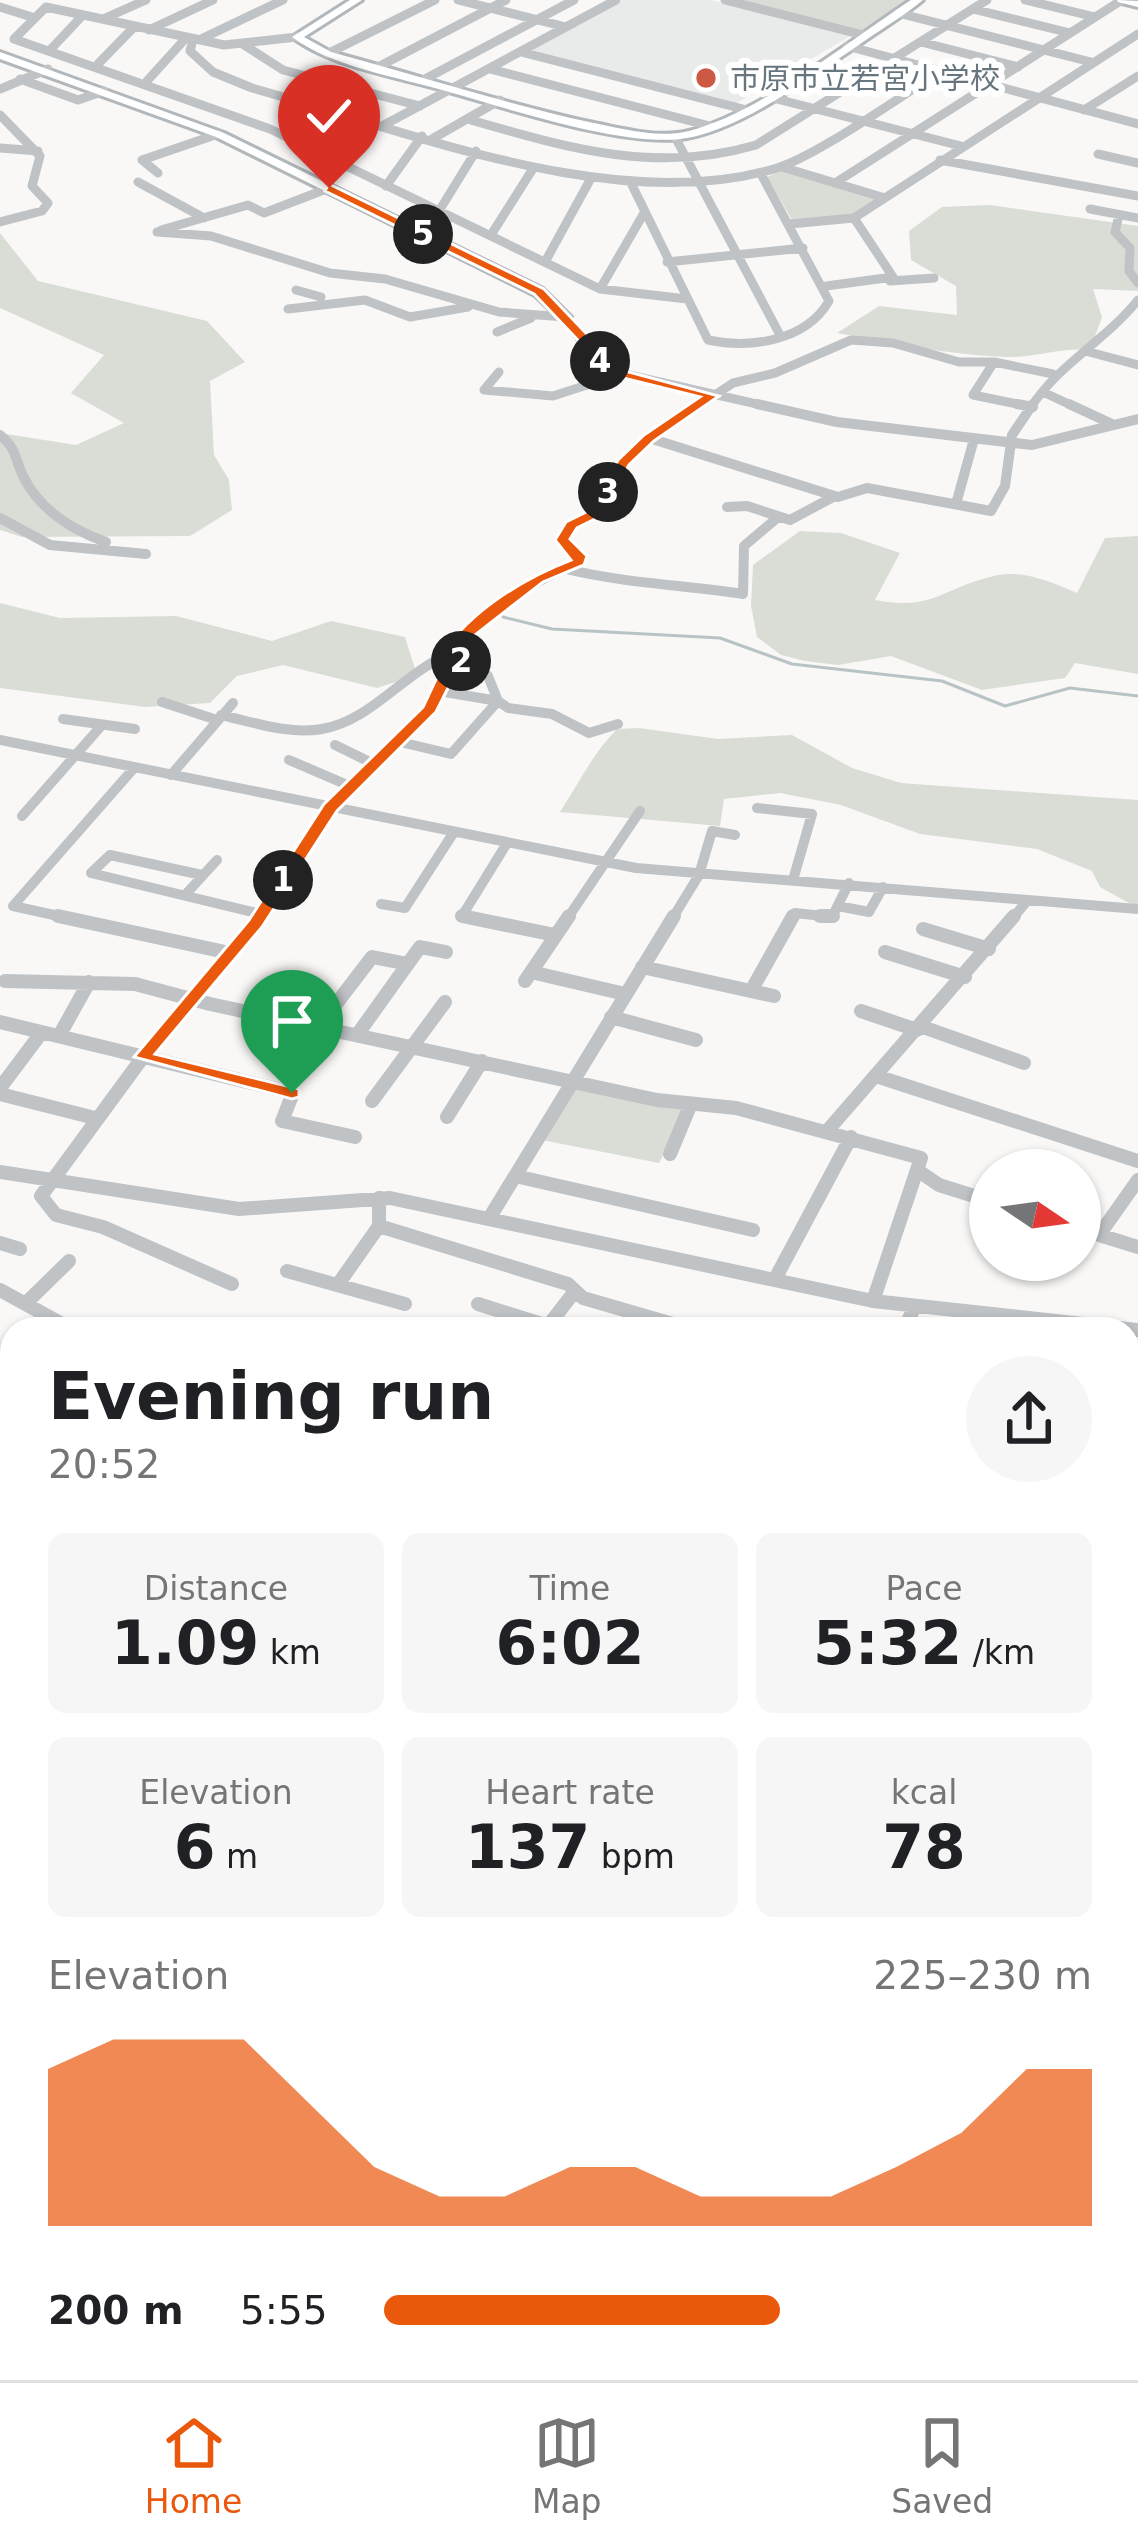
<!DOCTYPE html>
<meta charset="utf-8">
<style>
:root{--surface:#fff;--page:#f6f6f6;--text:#202124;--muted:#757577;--line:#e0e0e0;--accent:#ea580c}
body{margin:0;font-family:"DejaVu Sans","Noto Sans JP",sans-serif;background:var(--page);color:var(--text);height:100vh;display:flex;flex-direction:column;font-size:45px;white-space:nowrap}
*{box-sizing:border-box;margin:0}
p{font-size:39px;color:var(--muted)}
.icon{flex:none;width:66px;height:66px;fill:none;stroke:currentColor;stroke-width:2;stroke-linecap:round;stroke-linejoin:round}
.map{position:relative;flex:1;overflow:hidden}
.details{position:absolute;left:0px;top:1317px;width:1140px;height:1065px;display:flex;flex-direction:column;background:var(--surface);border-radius:36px 36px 0 0;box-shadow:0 3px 9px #0004}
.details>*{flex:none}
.needle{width:78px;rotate:103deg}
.tools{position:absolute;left:969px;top:1149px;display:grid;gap:24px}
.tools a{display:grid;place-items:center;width:132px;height:132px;border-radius:50%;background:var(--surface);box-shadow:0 3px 9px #0004;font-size:60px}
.pin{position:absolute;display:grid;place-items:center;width:102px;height:102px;color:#fff;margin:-123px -51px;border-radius:50% 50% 50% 0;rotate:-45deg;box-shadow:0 0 12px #0007}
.pin .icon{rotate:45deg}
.km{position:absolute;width:60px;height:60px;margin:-30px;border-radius:50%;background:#222;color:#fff;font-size:33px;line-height:60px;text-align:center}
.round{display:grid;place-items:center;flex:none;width:126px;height:126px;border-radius:63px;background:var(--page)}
.summary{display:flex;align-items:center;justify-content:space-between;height:204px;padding:0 48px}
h1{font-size:66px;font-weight:600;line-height:90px}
.metrics{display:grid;grid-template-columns:repeat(3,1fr);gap:18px;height:204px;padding:12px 48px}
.metrics div{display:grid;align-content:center;border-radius:18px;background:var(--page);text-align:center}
.metrics b{font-size:60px;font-weight:600}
.metrics small{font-size:33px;font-weight:400}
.metrics p{font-size:33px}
.chart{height:336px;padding:24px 48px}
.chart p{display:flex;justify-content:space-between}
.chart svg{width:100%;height:216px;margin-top:12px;fill:var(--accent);opacity:.7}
ul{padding:0 48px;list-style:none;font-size:39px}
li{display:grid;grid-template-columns:192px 144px 1fr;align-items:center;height:90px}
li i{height:30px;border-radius:15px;background:var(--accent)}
.menu{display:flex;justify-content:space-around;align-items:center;height:168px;border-top:3px solid var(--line);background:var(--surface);font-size:33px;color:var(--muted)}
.menu a{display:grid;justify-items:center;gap:6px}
.menu .active{color:var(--accent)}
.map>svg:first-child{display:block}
.built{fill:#e9eaea}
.green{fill:#d9ddd6}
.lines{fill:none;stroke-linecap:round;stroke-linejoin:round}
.stream{stroke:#b8c3c6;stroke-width:3}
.secondary-casing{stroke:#b1b7bb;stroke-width:6}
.street-far3{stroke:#bfc3c6;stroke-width:9}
.street-far2{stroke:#bfc3c6;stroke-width:10}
.street-far1{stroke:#bfc3c6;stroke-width:14}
.street{stroke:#bfc3c6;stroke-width:16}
.secondary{fill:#fff;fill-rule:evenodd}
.route{fill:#ea580c;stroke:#fff;stroke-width:3}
.poi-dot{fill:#cd5843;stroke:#fff;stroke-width:4.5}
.labels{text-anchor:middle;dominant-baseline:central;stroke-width:12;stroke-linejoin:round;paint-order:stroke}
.far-poi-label{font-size:30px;fill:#67767e;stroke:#fff;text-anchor:start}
</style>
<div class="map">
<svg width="1138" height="2380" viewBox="0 0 1138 2380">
<rect width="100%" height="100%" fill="#f9f8f7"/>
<!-- built -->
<path class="built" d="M 623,0 L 711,0 L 852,35 L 735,104 L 529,51 Z"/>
<!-- green -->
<path class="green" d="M 725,0 L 918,0 L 863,35 Z
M 780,171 L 787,171 L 877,200 L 852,216 L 792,220 L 767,177 Z
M 990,205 L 1138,226 L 1138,291 L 1093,289 L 1102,317 L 1090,350 C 1061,347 1035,358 1006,357 C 949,355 893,343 837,333 L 879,306 L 957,315 L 956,286 L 911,260 L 909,231 L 942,207 Z
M 0,233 L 38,281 L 207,321 L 245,362 L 210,381 L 214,455 L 229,480 L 232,510 L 190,536 L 22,537 L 0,530 L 0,433 L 76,445 L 124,423 L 71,393 L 104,355 L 0,308 Z
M 800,531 L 841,533 L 900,553 L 875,600 C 934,611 942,588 994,576 C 1023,569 1051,582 1077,593 L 1105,538 L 1138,536 L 1138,674 L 1075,663 L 1065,678 L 982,690 L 891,656 L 838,665 L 805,661 L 781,655 L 757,637 L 751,606 L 753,565 Z
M 0,603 L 60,618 L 176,616 L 272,641 L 331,621 L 405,637 L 417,675 L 377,688 L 283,665 L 237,676 L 210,703 L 145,707 L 0,688 Z
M 639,728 L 718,739 L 792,735 L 852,768 L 901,783 L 1138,800 L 1138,908 L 1100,887 L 1092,871 L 1037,849 L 920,834 L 841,805 L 780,793 L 724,799 L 720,826 L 560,812 C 579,783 593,753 617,729 Z
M 572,1080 L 690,1106 L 659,1163 L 537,1139 Z"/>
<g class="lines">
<!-- stream -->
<path class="stream" d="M 503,617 L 552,629 L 720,638 L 792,664 L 942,681 L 1005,706 L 1070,688 L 1138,696"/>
<!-- secondary casing -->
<g class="secondary-casing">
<path id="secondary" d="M 350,0 L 362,0 L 304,37 L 331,52 C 417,75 502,103 589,122 C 620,128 657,139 689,131 C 760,113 849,41 911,0 L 923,0 C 905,15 883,28 863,42 C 816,74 744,128 687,138 C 629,149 506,108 446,91 C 398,77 332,67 292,37 Z
M 1117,0 L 1138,1 L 1138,7 L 1118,2 Z
M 0,52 L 224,133 L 543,289 L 571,317 L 561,320 L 535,295 L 216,137 L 0,59 Z
M 0,1892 L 12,1896 L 12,1914 L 0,1910 Z
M 908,2370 L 943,2370 L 949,2380 L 914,2380 Z"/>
</g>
<!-- street-far3 -->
<path class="street-far3" d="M 458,0 L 566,27
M 725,0 L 863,35
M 1025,0 L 1095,17
M 0,7 L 35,18
M 973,9 L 1070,33
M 898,13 L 1091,62
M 103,19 L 146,0
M 149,30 L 213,0
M 14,39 L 270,129 L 600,289 L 687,299
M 14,39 L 46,7 L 224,45 L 297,37
M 201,39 L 283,0
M 193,40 L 190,51 L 213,72 L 252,88 C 408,131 618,217 777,168 C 819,155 900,96 942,71
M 921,42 L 1018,67
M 244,45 L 283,70 L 420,106
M 847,46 L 1138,124
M 51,49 L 83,15
M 521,52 L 743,109
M 327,54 L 435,0
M 98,64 L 134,27
M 378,67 L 506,0
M 490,69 L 710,126
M 20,79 L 78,100 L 104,91
M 425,79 L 574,0
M 147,81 L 185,39
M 0,89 L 48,69
M 765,96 L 961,146
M 1084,110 L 1138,76
M 0,115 L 40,156 L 32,186 L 48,203 L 42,211 L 0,222
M 467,119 C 565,147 655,175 756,145 L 987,0
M 384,125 L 616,0
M 675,137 L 780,335
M 291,139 L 315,106
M 432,139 L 500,100
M 0,148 L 38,151
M 1098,154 L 1138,163
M 940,160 L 1138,196
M 338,162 L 370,121
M 782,167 L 885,198
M 158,173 L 142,160 L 218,134
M 138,182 L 204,218
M 835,183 L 1122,0
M 632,185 L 708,340 C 750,349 806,341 829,301 L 761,174
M 386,186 L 422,136
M 1090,209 L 1138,218
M 439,211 L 476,151
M 1119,215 L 1115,232 L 1130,248 L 1129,271 L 1138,283
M 790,224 L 854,218 L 1138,34
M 161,230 L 248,205 L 264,213 L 329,188
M 157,232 L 211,236 L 330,273 L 385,279 L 499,312 L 565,317 L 583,344 L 616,372 L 770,407
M 491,235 L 534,167
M 545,262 L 590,180
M 667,262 L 803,248
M 890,281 L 934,278
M 826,286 L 893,277 L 854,218
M 600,289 L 644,213
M 296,290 L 321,297
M 288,309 L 365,300 L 410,317 L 468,307
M 497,332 L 531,318
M 1089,352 L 1138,365
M 499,372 L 484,390 L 553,396 L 621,374
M 1043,392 L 1075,407
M 697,407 L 733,383 L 775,373 L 851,340 L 893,343 L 959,362 L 994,362
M 1031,407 C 1060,363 1105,341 1138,300
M 1032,407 L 973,395 L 994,362 L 1053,374"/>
<!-- street-far2 -->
<path class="street-far2" d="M 757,404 L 837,422 L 1032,445 L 1138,419
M 1017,404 L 1033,407
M 1069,404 L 1112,424
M 0,435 C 17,449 14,457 23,476 C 39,509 72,530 106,542
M 649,438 L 838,497 L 867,488 L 991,511 L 1005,486 L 1012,435 L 1033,404
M 956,504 L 974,439
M 727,507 L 747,506 L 790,520 L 835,496
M 0,518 L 50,545 L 146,554
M 566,569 C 624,583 683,585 743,594 L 744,546 L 777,518
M 464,663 L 488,676 L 498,701 L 508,708 L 552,714 L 589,733 L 618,724
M 439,691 L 498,701
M 162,702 L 217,720
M 221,715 C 253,722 289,735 322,729 C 371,721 404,672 450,654
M 63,719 L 135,729
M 0,740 L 636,868 L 1138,909
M 400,742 L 451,754 L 498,701
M 335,745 L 376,765
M 289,760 L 352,787
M 171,775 L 233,703
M 757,808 L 812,814 L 793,880
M 22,816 L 102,725
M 91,873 L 261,914
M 91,873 L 110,855 L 202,875
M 185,895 L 217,860
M 381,904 L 405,908 L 454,832
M 13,906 L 72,919
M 13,906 L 134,768
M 838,906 L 869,912 L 883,887
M 258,919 L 330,808 L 431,709 L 447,673 L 464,663 L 450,654 C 489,613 526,583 579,562 L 579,555 L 562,540 L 571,525 L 596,513 L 623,463 L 649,438 L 701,404
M 475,919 L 462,916 L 507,843
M 567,919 L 640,811
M 672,919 L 699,875 L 712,831 L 735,835
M 792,919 L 795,913 L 832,917 L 849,883
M 1012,919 L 1027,901"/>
<!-- street-far1 -->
<path class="street-far1" d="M 58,916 L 230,953
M 462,916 L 555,935
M 820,916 L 833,916
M 923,929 L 989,949
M 885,952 L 965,977
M 642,967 L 774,996
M 531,972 L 625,994
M 5,981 L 135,984 L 210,1004 L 657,1100 L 736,1108 L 921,1158 L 873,1301
M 525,981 L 569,916
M 751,991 L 793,916
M 861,1011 L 917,1030
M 611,1017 L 696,1040
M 0,1022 L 293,1093 L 282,1121 L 355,1137
M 320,1025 L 372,957 L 408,964
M 920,1026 L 1024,1063
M 357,1035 L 420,947 L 446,952
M 59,1036 L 89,982
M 876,1076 L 1138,1161
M 0,1088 L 42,1032
M 0,1094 L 95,1118
M 372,1101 L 445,1002
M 447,1117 L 482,1061
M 828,1130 L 1014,916
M 670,1154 L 690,1106
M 0,1172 L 239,1209 L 390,1198 L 873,1301 L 1138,1330
M 920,1172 L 939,1185 L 990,1201
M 515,1176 L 753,1230
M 490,1217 L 674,916
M 379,1226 L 568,1284 L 583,1298 L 690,1329
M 1080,1229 L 1138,1247
M 1099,1235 L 1138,1180
M 0,1243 L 20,1249
M 287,1271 L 405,1304
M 775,1279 L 851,1137
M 339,1283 L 379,1226 L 379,1198
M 232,1284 L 103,1227 L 56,1215 L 41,1196 L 143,1057 L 260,916
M 0,1290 L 71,1329
M 26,1303 L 69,1261
M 478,1304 L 548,1326 L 575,1291
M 904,1329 L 915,1306
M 1128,1459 L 1138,1449
M 2,1500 L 12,1487
M 10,1565 L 12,1561"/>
<!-- street -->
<path class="street" d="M 0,1582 L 11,1562
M 0,1652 L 12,1668
M 1128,1772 L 1138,1780
M 0,1838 L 12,1832
M 1128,1859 L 1138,1867
M 1128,1950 L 1138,1941
M 1128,1979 L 1138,1988
M 0,2021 L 12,2028
M 0,2141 L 12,2135
M 1128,2224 L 1138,2225
M 1104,2370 L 1128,2380
M 80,2380 L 93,2370"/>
<!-- secondary -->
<use href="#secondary" class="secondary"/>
</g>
<!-- route -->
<path class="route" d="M 329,184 L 544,289 L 621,370 L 719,396 L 654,441 L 629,465 L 601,516 L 577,528 L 570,539 L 587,556 L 584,565 L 543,582 L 466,642 L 458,653 L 472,663 L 454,676 L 436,712 L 337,811 L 262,927 L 155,1054 L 299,1089 L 299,1097 L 292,1099 L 134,1057 L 249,920 L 324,804 L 423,707 L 439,673 L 453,663 L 442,654 C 470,611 524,578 571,560 L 555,540 L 566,522 L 590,510 L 618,460 L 644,435 L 700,397 L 611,375 L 534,294 L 325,191 Z"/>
<!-- markers -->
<circle class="poi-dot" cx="706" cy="78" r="12"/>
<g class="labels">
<!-- far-poi labels -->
<g class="far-poi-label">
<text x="730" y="78">市原市立若宮小学校</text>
</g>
</g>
</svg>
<div class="tools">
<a><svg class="needle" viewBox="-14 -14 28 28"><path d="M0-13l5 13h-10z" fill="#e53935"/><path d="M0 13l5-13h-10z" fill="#757577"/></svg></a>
</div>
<div class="pin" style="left:292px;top:1093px;background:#1e9e55"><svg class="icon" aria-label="arrive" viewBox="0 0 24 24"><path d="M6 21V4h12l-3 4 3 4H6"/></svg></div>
<div class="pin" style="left:329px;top:188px;background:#d93025"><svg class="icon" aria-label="check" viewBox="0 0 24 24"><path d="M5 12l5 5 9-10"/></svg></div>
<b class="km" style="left:283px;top:880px">1</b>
<b class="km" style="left:461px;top:661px">2</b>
<b class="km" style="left:608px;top:492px">3</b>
<b class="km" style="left:600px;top:361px">4</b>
<b class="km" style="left:423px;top:234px">5</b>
<section class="details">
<div class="summary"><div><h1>Evening run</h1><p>20:52</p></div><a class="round"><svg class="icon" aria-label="share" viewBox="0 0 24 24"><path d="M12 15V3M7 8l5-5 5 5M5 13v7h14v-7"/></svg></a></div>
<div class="metrics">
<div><p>Distance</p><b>1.09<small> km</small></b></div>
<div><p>Time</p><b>6:02</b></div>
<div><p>Pace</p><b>5:32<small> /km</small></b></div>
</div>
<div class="metrics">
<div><p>Elevation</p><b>6<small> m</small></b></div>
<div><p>Heart rate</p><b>137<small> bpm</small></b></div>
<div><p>kcal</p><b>78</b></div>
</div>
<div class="chart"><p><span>Elevation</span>225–230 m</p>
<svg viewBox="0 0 160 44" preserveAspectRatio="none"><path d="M0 44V12L10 6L20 6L30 6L40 19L50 32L60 38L70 38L80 32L90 32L100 38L110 38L120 38L130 32L140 25L150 12L160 12V44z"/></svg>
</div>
<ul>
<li><b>200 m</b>5:55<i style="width:56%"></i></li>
</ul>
</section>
</div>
<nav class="menu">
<a class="active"><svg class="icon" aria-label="home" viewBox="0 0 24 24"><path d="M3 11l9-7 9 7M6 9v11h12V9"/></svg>Home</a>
<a><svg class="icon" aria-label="map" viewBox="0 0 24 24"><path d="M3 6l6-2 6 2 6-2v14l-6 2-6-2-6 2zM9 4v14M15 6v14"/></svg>Map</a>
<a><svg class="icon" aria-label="saved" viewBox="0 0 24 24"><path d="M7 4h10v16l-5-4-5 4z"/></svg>Saved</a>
</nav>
